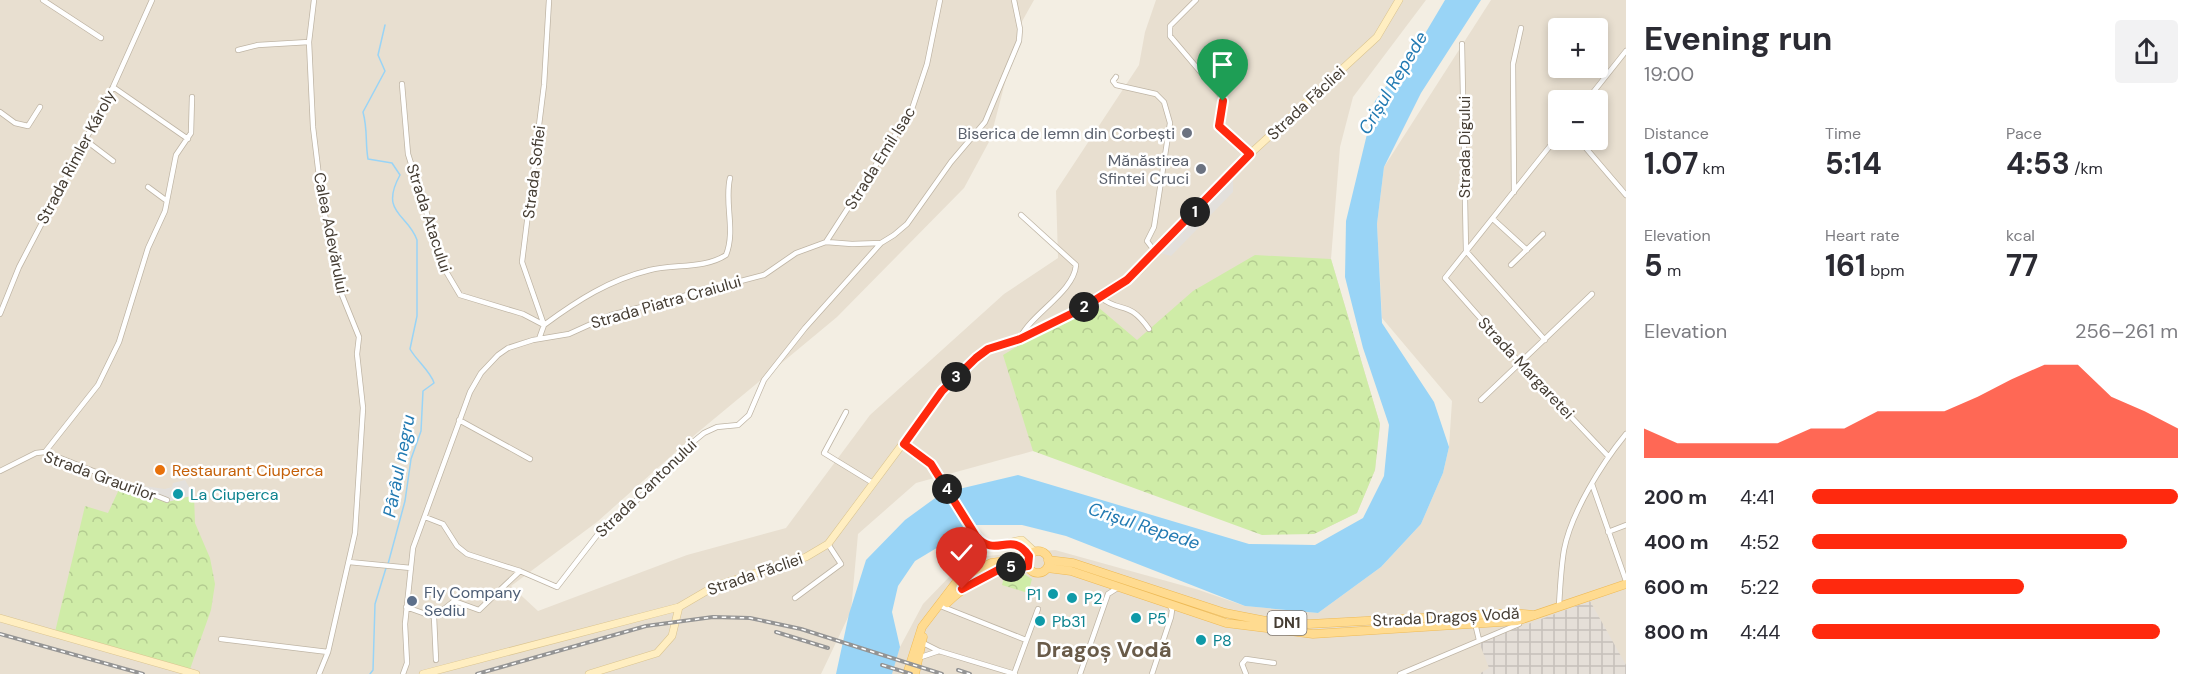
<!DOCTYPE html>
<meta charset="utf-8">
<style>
:root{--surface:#fff;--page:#f2f2f3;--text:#2b2b33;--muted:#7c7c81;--accent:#ff290e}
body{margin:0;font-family:"DM Sans",sans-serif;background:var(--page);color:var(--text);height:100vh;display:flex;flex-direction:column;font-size:22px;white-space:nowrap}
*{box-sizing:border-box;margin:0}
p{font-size:20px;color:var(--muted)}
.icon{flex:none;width:33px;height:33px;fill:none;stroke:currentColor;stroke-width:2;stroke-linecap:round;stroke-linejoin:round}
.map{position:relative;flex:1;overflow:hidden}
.side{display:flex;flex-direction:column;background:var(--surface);width:570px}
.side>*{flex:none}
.fabs{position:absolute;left:1548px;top:18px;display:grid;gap:12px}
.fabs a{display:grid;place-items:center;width:60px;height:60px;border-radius:6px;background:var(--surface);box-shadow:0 3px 9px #0003;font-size:30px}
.pin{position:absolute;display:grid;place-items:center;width:51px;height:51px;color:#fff;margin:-62px -26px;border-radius:50% 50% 50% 0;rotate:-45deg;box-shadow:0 0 6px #0007}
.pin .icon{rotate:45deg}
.km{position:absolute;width:30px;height:30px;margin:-15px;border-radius:50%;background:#222;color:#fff;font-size:16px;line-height:30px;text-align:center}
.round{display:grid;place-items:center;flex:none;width:63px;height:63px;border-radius:6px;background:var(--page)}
.overview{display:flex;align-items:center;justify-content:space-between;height:102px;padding:0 18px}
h1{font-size:33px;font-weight:700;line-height:45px}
.metrics{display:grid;grid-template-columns:repeat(3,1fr);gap:9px;height:102px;padding:6px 18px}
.metrics div{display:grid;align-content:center}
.metrics b{font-size:30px;font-weight:700}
.metrics small{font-size:16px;font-weight:400}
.metrics p{font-size:16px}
.chart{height:168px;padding:12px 18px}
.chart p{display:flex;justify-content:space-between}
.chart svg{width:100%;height:108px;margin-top:6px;fill:var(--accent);opacity:.7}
ul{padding:0 18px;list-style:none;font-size:20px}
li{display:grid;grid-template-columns:96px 72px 1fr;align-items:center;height:45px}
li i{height:15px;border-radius:8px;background:var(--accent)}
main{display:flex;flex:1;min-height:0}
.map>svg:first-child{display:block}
.residential{fill:#e8dfd0;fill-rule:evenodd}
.industrial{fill:url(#industrial-grid)}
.park{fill:url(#park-crowns)}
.parking{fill:#e3e0dc}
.water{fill:#99d4f6}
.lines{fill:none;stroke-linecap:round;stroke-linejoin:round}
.stream{stroke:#99d4f6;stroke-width:1.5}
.street-casing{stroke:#bfb5a5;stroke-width:6}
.secondary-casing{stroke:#dac490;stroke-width:8}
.primary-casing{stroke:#eeba56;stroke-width:9}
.street{stroke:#fff;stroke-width:4.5}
.secondary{stroke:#ffeec1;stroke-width:7}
.primary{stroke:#ffdb90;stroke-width:8}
.rail-casing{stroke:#949494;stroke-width:4}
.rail{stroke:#fff;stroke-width:1.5;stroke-dasharray:4.5;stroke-linecap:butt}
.route-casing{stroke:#fff;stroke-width:12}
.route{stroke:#ff290e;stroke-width:8}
.worship-dot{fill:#6b7280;stroke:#fff;stroke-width:2}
.food-dot{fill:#e8710a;stroke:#fff;stroke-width:2}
.culture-dot{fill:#0f9aa8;stroke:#fff;stroke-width:2}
.service-dot{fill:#5c6f8a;stroke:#fff;stroke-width:2}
.labels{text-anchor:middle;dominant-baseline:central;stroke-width:5;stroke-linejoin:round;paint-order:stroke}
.shield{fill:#fff;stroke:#7d7770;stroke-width:1.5}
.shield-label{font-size:15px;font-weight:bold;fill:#453d33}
.street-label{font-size:16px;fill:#453d33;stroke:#fff}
.worship-label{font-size:16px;fill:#5b616d;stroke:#fff;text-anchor:end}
.food-label{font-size:16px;fill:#c56008;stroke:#fff;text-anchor:start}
.culture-label{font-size:16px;fill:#0d838f;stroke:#fff;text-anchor:start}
.service-label{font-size:16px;fill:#4e5e75;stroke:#fff;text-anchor:start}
.water-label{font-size:18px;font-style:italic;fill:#227ab2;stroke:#fff}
.district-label{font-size:22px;font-weight:bold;fill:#695b49;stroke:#fff}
</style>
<main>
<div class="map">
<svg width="1626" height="674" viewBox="0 0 1626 674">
<defs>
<pattern id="industrial-grid" width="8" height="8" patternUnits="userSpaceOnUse" patternTransform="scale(1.5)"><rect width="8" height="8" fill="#e5dfd8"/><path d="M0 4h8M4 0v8" fill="none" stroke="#c6c0ba"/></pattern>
<pattern id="park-crowns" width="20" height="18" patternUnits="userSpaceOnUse" patternTransform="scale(1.5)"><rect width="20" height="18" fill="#cfeca7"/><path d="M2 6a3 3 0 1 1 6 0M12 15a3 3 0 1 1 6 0" fill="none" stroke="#b3cb90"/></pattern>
</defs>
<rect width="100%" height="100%" fill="#f3eee3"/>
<!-- residential -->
<path class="residential" d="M 0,0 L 1034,0 L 1020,25 L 990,140 L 964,188 L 837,317 L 697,433 L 597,522 L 511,586 L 538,611 L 687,555 L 786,528 L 870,415 L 1004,294 L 1058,258 L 1056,191 L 1139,65 L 1145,32 L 1156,0 L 1426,0 L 1353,97 L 1340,147 L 1331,259 L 1380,424 L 1375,470 L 1357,513 L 1314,534 L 1033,451 L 916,483 L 858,534 L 851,611 L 821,674 L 0,674 Z
M 1491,0 L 1626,0 L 1626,674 L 891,674 L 900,647 L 923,604 L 952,574 L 986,556 L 1055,550 L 1199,590 L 1245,606 L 1318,613 L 1381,567 L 1421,524 L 1443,473 L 1449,447 L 1452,401 L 1382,318 L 1377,224 L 1384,167 ZM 1558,28 L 1598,28 L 1598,68 L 1558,68 ZM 1558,100 L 1598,100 L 1598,140 L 1558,140 Z"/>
<!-- industrial -->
<path class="industrial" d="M 1590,601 L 1626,665 L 1626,674 L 1479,674 L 1489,668 L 1479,642 Z"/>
<!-- park -->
<path class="park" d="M 1255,255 L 1331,259 L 1380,424 L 1375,470 L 1357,513 L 1314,534 L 1262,535 L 1033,451 L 1003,355 L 1092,302 L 1137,340 L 1193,291 Z
M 122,483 L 167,502 L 194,495 L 195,523 L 210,558 L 215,584 L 211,610 L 189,672 L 55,632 L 85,506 L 108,513 Z
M 1024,574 L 1032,579 L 1028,593 L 1002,585 L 1004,577 Z"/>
<!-- parking -->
<path class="parking" d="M 1242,154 L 1243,158 L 1158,247 L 1157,243 Z
M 1233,177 L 1233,192 L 1171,256 L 1160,253 Z
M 185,480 L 194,495 L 167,502 L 122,483 L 165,489 L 172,487 L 173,483 Z"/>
<!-- water -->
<path class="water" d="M 1445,0 L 1481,0 L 1421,93 L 1384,167 L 1377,224 L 1382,323 L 1434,402 L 1449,447 L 1443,473 L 1421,524 L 1381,567 L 1318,613 L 1245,606 L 1066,536 L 1022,525 L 975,525 L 915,561 L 898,586 L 892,612 L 900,647 L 892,674 L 836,674 L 849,614 L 866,560 L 905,520 L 942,493 L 1018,475 L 1249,544 L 1315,545 L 1363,518 L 1384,476 L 1389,425 L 1363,348 L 1345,277 L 1346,221 L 1375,101 L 1423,37 Z"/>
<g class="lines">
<!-- stream -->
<path class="stream" d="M 385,25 L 378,55 L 385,71 L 363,112 C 368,131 365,142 368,159 L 392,163 L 400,175 C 379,213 408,214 417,240 L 417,316 L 410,349 C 416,360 431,372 434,383 L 423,391 L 421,431 L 411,459 L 405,501 L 388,564
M 370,674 L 373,670 L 375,604 L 386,568"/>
<!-- street casing -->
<g class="street-casing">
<path id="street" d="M 43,0 L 101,38
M 314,0 L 309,42 L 313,127 L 322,201 L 342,295 L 359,337 L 357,354 L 363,408 L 355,533 L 328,652 L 319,674
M 1196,0 L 1170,26 L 1170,36 L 1221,96 L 1223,105 L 1219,126 L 1250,154
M 1462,44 L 1466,251 L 1545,340
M 238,50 L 258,45 L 309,42
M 1116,77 L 1113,81 L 1116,85 L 1156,94 L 1164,102 L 1170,123 L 1154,227 L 1147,241 L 1156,253
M 402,84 L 408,154 L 444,268 L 460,295 L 523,314 L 544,325 C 578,300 609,280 650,270 C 675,264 705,269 726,255 C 736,230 724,203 730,178
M 113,87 L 188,139
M 1587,100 L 1626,51
M 0,112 L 15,123 L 28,126 L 40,107
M 1558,136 L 1445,278 L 1520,363 L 1608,456
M 84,139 L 113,161
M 1579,140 L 1626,195
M 148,187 L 167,201
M 1514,192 L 1513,64 L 1521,28
M 1493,219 L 1527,250
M 826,242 L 912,109 L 927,64 L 940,0
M 1511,265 L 1543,234
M 1100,297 C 1121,314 1128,299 1149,329
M 0,314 L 19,267 L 113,87 L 152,0
M 1020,338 C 1032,313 1074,292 1076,265 L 1021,215
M 539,339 L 544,325 L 522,262 L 544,85 L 549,0
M 1481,400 L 1592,294
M 846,412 L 824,453 L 873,483
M 459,420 L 530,459
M 45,452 L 98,385 L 119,342 L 148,248 L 165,211 L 176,155 L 191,133 L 192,97
M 0,471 L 36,453 L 45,452 L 167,500
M 1592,484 L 1626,581
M 425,517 L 443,524 L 457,546 L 467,554 L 520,571 L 557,587 L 605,525 L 622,514 L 671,468 L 693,442 L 704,433 L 717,427 L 738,425 L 749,415 L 764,380 L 805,328 L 881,243
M 1608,532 L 1626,525
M 349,562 L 411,568
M 795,598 L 841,564 L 828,544
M 1559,606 C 1560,588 1561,568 1564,550 C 1571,513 1602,463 1626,434
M 406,607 L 434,617 L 454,601 L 479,610 L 520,571
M 943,607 L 1026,640
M 434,617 L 436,660
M 1475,623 L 1479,640
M 221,639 L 328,652
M 939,651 L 1015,674
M 918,658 L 939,651 L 921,642
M 403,674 L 407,663 L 405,624 L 413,548 L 470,392 L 481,373 L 498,355 L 508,348 L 533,340 L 569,334 L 611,315 L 764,275 L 796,253 L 826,242 L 852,244 L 881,243 L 894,235 L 907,224 L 951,162 L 985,122 L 1019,41 L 1020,29 L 1014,0
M 1014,674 L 1038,609
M 1080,674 L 1108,594 L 1119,587
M 1152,674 L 1171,617 L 1172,610 L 1169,604
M 1246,674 L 1242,664 L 1246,659 L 1274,663
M 1400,674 L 1519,624"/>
</g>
<!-- secondary casing -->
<g class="secondary-casing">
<path id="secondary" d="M 904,444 L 931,464 L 976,536 C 991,554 1002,542 1022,540 L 1035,552
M 1011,543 L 1023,547 L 1029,556
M 0,618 L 196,674
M 423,674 L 679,607 L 715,586 L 806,557 L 828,544 L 942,391 L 968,365 L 988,349 L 1020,339 L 1081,309 L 1139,271 L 1250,154 L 1377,37 L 1399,0
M 589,674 L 657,653 L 672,636 L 679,607"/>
</g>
<!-- primary casing -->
<g class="primary-casing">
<path id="primary" d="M1027 562a11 11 0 1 1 22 0a11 11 0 1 1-22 0Z
M 1048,560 L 1073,563 L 1225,613 L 1272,622 L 1309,624 L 1514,613 L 1534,615
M 1047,568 L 1071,571 L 1226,623 L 1313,634 L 1517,621 L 1626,584
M 947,603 C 970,581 996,566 1028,566
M 907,674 L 922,627 L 958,580 L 991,563 L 1028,558
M 915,674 L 923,637"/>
</g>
<!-- street -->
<use href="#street" class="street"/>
<!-- secondary -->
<use href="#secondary" class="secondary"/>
<!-- primary -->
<use href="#primary" class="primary"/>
<!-- rail casing -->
<g class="rail-casing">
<path id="rail" d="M 776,632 L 828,648
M 0,634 L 143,674
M 882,665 L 911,674
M 958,670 L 970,674
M 477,674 L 646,626 L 713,617 L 750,618 L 801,629 L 942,674"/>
</g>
<!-- rail -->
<use href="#rail" class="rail"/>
</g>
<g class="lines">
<!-- route casing -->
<g class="route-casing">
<path id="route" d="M 962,589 L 998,570 L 1028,566 L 1029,556 C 1011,529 996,560 976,536 L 931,464 L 904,444 L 942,391 L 976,358 L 988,349 L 1020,339 L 1081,309 L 1127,280 L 1250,154 L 1219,126 L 1223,101"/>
</g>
<!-- route -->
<use href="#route" class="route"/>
</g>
<!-- markers -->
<g class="worship-dot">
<circle cx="1187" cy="133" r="6"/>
<circle cx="1201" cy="169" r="6"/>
</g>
<circle class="food-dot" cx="160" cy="470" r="6"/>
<g class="culture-dot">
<circle cx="178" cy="494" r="6"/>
<circle cx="1053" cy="594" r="6"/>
<circle cx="1072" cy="598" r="6"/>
<circle cx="1136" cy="618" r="6"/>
<circle cx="1040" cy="621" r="6"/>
<circle cx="1201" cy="640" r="6"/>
</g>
<circle class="service-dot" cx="412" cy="601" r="6"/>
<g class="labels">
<!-- shield labels -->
<rect class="shield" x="1267.5" y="611" width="39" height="24" rx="4.5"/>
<g class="shield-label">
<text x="1287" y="623">DN1</text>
</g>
<!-- street labels -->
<g class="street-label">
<text transform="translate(1306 103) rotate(-43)">Strada Făcliei</text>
<text transform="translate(1464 147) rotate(-90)">Strada Digului</text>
<text transform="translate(76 157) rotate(-62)">Strada Rimler Károly</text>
<text transform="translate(880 158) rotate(-58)">Strada Emil Isac</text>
<text transform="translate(534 172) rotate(-83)">Strada Sofiei</text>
<text transform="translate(429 218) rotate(72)">Strada Atacului</text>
<text transform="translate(331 233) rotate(79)">Calea Adevărului</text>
<text transform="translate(666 302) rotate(-16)">Strada Piatra Craiului</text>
<text transform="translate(1526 368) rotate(47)">Strada Margaretei</text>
<text transform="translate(100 476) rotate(20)">Strada Graurilor</text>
<text transform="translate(646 488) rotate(-44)">Strada Cantonului</text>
<text transform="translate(755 574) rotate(-19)">Strada Făcliei</text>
<text transform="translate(1446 617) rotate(-3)">Strada Dragoș Vodă</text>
</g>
<!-- worship labels -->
<g class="worship-label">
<text x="1175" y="133">Biserica de lemn din Corbești</text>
<text x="1189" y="160">Mănăstirea<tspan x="1189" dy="18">Sfintei Cruci</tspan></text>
</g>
<!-- food labels -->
<g class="food-label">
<text x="172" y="470">Restaurant Ciuperca</text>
</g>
<!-- culture labels -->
<g class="culture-label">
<text x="190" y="494">La Ciuperca</text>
<text x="1041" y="594" text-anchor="end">P1</text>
<text x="1084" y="598">P2</text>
<text x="1148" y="618">P5</text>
<text x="1052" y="621">Pb31</text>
<text x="1213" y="640">P8</text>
</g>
<!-- service labels -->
<g class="service-label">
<text x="424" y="592">Fly Company<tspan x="424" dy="18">Sediu</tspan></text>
</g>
<!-- water labels -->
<g class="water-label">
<text transform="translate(1393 83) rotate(-59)">Crișul Repede</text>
<text transform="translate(399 466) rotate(-79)">Pârâul negru</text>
<text transform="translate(1144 526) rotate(18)">Crișul Repede</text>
</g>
<!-- district labels -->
<g class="district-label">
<text x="1104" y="649">Dragoș Vodă</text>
</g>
</g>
</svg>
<div class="fabs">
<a>+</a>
<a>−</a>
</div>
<div class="pin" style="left:1223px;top:101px;background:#1e9e55"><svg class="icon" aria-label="arrive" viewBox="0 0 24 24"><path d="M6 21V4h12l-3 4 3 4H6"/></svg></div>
<div class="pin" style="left:962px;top:589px;background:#d93025"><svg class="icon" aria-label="check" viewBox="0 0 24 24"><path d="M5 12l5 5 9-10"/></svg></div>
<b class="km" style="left:1195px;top:212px">1</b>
<b class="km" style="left:1084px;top:307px">2</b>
<b class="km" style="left:956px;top:377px">3</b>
<b class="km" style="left:947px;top:489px">4</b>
<b class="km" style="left:1011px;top:567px">5</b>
</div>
<section class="side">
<div class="overview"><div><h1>Evening run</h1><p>19:00</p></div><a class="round"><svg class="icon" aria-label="share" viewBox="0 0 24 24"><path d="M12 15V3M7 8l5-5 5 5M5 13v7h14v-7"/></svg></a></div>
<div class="metrics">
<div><p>Distance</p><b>1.07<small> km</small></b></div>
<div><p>Time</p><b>5:14</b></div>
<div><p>Pace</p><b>4:53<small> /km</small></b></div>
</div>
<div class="metrics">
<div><p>Elevation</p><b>5<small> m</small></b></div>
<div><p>Heart rate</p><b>161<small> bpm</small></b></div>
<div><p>kcal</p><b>77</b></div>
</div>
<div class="chart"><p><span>Elevation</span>256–261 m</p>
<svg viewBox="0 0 160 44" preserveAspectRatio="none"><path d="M0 44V32L10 38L20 38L30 38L40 38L50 32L60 32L70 25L80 25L90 25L100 19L110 12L120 6L130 6L140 19L150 25L160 32V44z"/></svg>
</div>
<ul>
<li><b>200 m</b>4:41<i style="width:100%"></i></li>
<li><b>400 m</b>4:52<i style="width:86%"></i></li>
<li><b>600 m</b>5:22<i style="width:58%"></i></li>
<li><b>800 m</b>4:44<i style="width:95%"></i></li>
</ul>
</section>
</main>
